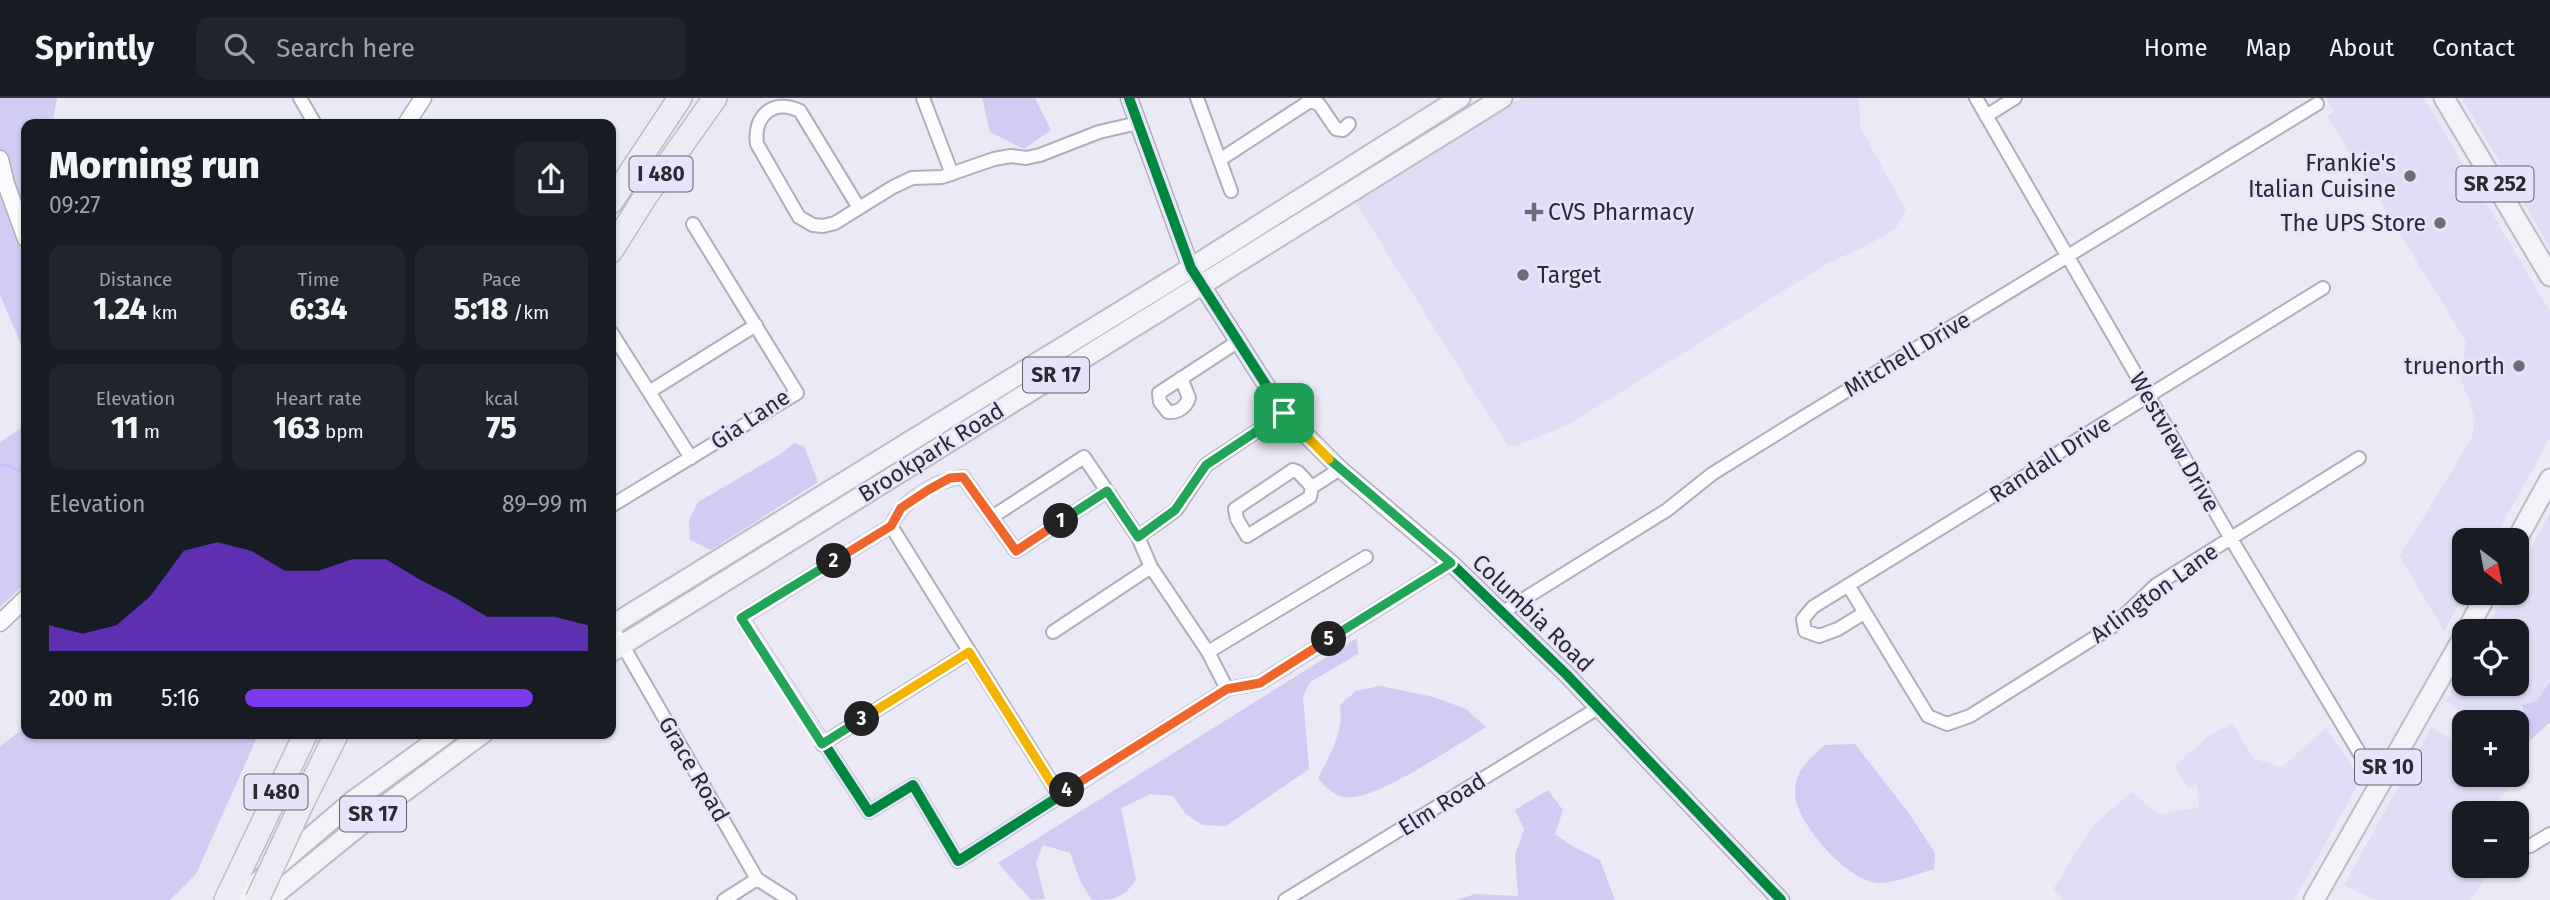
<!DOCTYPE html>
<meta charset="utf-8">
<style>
:root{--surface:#171b24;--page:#20242c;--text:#f1f3f6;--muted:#9ea1a6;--line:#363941;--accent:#7c3aed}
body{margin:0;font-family:"Fira Sans",sans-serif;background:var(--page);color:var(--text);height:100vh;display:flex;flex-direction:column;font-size:26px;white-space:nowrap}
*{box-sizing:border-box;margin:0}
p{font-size:23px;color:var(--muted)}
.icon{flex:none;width:38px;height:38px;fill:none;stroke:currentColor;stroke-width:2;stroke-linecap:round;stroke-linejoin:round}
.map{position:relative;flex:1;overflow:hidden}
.side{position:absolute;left:21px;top:21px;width:595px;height:620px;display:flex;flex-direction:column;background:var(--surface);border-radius:14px;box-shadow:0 2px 5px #0004}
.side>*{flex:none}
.needle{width:46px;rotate:148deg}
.fabs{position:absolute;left:2452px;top:430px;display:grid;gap:14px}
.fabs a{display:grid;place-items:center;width:77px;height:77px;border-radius:14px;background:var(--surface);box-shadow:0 2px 5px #0004;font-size:35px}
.pin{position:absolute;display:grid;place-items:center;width:60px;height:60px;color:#fff;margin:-30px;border-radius:14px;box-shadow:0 4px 10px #0006}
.km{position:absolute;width:35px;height:35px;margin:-18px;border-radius:50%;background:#222;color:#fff;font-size:19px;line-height:35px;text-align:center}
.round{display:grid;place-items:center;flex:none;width:74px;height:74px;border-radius:14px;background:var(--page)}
.summary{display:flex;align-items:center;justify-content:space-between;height:119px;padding:0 28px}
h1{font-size:38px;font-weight:800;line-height:52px}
.figures{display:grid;grid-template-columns:repeat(3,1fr);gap:10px;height:119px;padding:7px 28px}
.figures div{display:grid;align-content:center;border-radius:14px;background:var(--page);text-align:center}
.figures b{font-size:30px;font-weight:800}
.figures small{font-size:19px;font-weight:400}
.figures p{font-size:19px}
.chart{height:196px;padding:14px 28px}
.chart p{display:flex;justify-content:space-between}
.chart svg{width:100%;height:126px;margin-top:7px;fill:var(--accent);opacity:.7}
ul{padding:0 28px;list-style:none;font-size:23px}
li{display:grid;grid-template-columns:112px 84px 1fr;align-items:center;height:52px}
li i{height:18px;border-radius:9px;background:var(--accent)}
header{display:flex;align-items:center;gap:42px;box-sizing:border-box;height:98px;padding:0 35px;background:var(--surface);border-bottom:2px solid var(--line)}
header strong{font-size:33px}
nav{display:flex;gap:38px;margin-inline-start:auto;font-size:24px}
.search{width:490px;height:63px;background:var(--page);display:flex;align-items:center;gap:18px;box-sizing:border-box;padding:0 24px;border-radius:14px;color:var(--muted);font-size:26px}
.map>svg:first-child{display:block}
.built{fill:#e1ddf7}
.green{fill:#d1ccf2}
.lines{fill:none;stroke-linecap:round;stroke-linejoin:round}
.stream{stroke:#c9bffb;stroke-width:2.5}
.minor-casing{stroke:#b0aeb9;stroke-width:16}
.tertiary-casing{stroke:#b0aeb9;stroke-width:19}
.primary-casing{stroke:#bdbcc8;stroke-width:23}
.motorway-casing{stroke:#bdbcc8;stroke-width:26}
.minor{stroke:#fcfcfe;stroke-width:12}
.tertiary{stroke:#fcfcfe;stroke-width:16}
.primary{stroke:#f2f2f8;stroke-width:19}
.motorway{stroke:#edecf4;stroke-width:23}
.motorway-bridge-casing{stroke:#bdbcc8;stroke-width:26;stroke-linecap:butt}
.motorway-bridge{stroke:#edecf4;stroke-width:23}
.cycleway-casing{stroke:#e6e3fb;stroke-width:15}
.cycleway{stroke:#00873e;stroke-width:10}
.split-1-casing{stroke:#fff;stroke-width:14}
.split-2-casing{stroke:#fff;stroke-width:14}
.split-3-casing{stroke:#fff;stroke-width:14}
.split-4-casing{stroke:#fff;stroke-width:14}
.split-5-casing{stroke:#fff;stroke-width:14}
.split-6-casing{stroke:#fff;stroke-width:14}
.split-7-casing{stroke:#fff;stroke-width:14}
.split-1{stroke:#22a559;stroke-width:9}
.split-2{stroke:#f0652b;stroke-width:9}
.split-3{stroke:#22a559;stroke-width:9}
.split-4{stroke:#f5b400;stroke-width:9}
.split-5{stroke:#f0652b;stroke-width:9}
.split-6{stroke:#22a559;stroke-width:9}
.split-7{stroke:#f5b400;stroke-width:9}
.poi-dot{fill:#6e6c78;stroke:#e6e3fb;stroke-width:2.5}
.labels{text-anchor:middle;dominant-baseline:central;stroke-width:5;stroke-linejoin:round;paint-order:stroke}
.shield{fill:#e6e3fb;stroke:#636170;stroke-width:2}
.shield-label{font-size:21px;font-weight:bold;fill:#2b2934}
.poi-label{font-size:23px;fill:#2b2934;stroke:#e6e3fb;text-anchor:end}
.street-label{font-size:23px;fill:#2b2934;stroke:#e6e3fb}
</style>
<header>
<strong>Sprintly</strong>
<div class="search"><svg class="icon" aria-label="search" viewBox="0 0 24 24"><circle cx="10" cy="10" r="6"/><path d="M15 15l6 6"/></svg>Search here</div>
<nav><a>Home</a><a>Map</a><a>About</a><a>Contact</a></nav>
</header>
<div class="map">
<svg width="2550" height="802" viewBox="0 0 2550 802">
<rect width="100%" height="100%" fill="#eae9f5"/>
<!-- built -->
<path class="built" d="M 1524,0 L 1859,0 L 1860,29 L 1906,112 L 1896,130 L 1866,148 L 1828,165 L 1568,327 L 1515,348 L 1507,346 L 1354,102 L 1497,11 Z
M 2326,0 L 2424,0 L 2550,213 L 2550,340 L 2493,443 L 2464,443 L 2465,495 L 2444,533 L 2400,458 L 2472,339 L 2475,322 L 2469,301 L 2460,281 L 2466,243 L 2327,18 L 2334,13 Z
M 2462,0 L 2550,0 L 2550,150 L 2544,139 Z
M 2550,415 L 2550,610 L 2517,644 L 2516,625 L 2475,625 L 2446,603 L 2464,571 L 2464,586 L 2516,586 L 2516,534 L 2485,534 L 2506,495 L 2516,495 L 2517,476 Z
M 2232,625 L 2254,661 L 2282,669 L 2326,630 L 2361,681 L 2294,802 L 2063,802 L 2053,791 L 2093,728 L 2131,694 L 2160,717 L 2199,709 L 2197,685 L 2188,691 L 2175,668 L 2210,637 Z
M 2431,630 L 2464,648 L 2464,677 L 2502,677 L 2508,690 L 2487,716 L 2464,716 L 2464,745 L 2456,756 L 2464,761 L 2464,768 L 2474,768 L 2488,777 L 2470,802 L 2374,802 L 2344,787 Z"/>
<!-- green -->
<path class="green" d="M 0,0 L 57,0 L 53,22 L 55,26 L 26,26 L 26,258 L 0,197 Z
M 982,0 L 1035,0 L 1051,32 L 1024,51 L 990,34 Z
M 26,327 L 26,485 L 0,509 L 0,344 Z
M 794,345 L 804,348 L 818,384 L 711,452 L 690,442 L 689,422 L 698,404 L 779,357 Z
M 1357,540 L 1358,556 L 1310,584 L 1303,599 L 1309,671 L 1226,728 L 1202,727 L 1185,715 L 1173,698 L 1151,696 L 1121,710 L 1136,782 C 1122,801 1115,802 1092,802 L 1081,785 L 1070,755 L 1043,747 L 1036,765 L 1045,801 L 1031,802 L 998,765 Z
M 2550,584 L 2550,624 L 2521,651 L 2517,659 L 2517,634 L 2527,622 L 2522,607 L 2537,603 Z
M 1380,588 L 1434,599 L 1466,611 L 1486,629 C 1459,645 1372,706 1344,699 C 1332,696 1325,689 1318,680 C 1330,657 1344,634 1340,607 L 1356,593 Z
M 26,629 L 26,635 L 259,635 L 196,776 L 170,802 L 0,802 L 0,648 Z
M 1855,646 L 1908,714 L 1935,755 L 1934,771 C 1917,776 1898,784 1881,785 C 1850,787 1795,724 1795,695 C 1795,671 1809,662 1825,647 Z
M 1548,692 L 1563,712 L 1555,736 L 1572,748 L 1600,762 L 1615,802 L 1457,802 L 1475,796 L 1518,798 L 1515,757 L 1524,731 L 1515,712 Z"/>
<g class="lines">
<!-- stream -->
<path class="stream" d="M 0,368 L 6,367 L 26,375"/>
<!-- minor casing -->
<g class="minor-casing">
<path id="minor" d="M 300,0 L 315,26
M 923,0 L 952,76
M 1197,0 L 1231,93
M 1976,0 L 2230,439 L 2378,686
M 1310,3 L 1319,6 L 1336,31 L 1343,32 L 1349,26
M 1986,18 L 2015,0
M 1221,61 L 1310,3 L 1308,0
M 859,110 L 800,13 C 773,0 753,18 757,46 L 799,119 L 813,127 L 823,128 L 835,125 L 893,89 L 912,80 L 942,79 L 994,61 L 1011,58 L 1026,60 L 1040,57 L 1099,34 L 1138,25
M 611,234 L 691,360
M 1181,280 L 1189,300 C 1186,309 1178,315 1168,314 L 1160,304 L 1159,295 L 1237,244
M 649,294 L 756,227
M 1312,389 L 1298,374 L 1293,372 L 1235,411 L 1237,421 L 1247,438 L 1310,399 L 1312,389 L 1340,371
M 1107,393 L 1016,453 L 963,379 C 935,382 903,402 891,428 L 742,520 L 869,714 L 913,687 L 958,763 L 1227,591 L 1260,585 L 1451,465
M 611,408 L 797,295 L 693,126
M 992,419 L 1084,359 L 1138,439 L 1151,469 L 1208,554 L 1227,591
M 891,428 L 1059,697
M 1138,439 L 1176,412 L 1206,367 L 1284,315
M 1848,487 L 1928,618 L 1947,626 L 1970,618 L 2113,528 L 2156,487 L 2359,360
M 1503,514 L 1667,412 L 1712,376 L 1802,320 L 2317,6
M 1864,515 L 1838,531 L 1819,538 L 1805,533 L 1803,521 L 1813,509 L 2035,372 L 2072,345 L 2323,190
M 611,527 L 757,781 L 790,802
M 1053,534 L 1151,469
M 1208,554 L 1366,459
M 822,646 L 969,554
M 2530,748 L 2550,736
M 724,802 L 757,781
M 1285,802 L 1598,610"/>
</g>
<!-- tertiary casing -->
<g class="tertiary-casing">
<path id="tertiary" d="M 1129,0 L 1191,170 L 1284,315 L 1340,371 L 1451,465 L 1566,576 L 1781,802
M 406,26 L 423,0
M 0,61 L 6,86 L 26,141
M 0,525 L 26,500"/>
</g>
<!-- primary casing -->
<g class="primary-casing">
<path id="primary" d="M 2444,0 L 2550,178
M 2516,443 L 2550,381
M 611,528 L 1191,170 L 1460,0
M 2466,534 L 2487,495
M 611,554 L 1502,0
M 237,802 L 353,703 L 447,635
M 268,802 L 375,715 L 483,635
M 2314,802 L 2464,538"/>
</g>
<!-- motorway casing -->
<g class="motorway-casing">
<path id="motorway" d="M 611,104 L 680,0
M 611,153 L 645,99 L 715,0
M 302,705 L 337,635
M 226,802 L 306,635"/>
</g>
<!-- minor -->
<use href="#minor" class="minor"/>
<!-- tertiary -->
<use href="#tertiary" class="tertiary"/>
<!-- primary -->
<use href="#primary" class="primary"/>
<!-- motorway -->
<use href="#motorway" class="motorway"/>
<!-- motorway-bridge casing -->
<g class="motorway-bridge-casing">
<path id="motorway-bridge" d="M 257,802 L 302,705"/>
</g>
<!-- motorway-bridge -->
<use href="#motorway-bridge" class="motorway-bridge"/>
<!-- cycleway casing -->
<g class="cycleway-casing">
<path id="cycleway" d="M 1129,0 L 1191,170 L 1284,315 L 1340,371 L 1451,465 L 1566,576 L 1781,802
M 1107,393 L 1016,453 L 963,379 C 935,382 903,402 891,428 L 742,520 L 869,714 L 913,687 L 958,763 L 1227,591 L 1260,585 L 1451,465"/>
</g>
<!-- cycleway -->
<use href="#cycleway" class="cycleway"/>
</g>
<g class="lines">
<!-- split-1 casing -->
<g class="split-1-casing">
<path id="split-1" d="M 1061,423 L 1107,393 L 1138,439 L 1175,412 L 1206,367 L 1284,315"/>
</g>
<!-- split-2 casing -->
<g class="split-2-casing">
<path id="split-2" d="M 834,463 L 891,428 L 901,410 L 928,392 L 950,380 L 963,379 L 1016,453 L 1061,423"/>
</g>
<!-- split-3 casing -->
<g class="split-3-casing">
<path id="split-3" d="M 834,463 L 741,520 L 822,646 L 862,621"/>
</g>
<!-- split-4 casing -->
<g class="split-4-casing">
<path id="split-4" d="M 862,621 L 969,554 L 1059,697 L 1067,692"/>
</g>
<!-- split-5 casing -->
<g class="split-5-casing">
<path id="split-5" d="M 1067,692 L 1227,591 L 1260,585 L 1329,541"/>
</g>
<!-- split-6 casing -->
<g class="split-6-casing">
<path id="split-6" d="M 1329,541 L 1451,465 L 1329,361"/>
</g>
<!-- split-7 casing -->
<g class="split-7-casing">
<path id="split-7" d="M 1284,315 L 1329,361"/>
</g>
<!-- split-1 -->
<use href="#split-1" class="split-1"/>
<!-- split-2 -->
<use href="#split-2" class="split-2"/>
<!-- split-3 -->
<use href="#split-3" class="split-3"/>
<!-- split-4 -->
<use href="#split-4" class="split-4"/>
<!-- split-5 -->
<use href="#split-5" class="split-5"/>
<!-- split-6 -->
<use href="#split-6" class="split-6"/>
<!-- split-7 -->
<use href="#split-7" class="split-7"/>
</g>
<!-- markers -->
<g class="poi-dot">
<circle cx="2410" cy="78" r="7"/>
<path d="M1530.5 103.5h7v7h7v7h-7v7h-7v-7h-7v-7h7z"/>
<circle cx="2440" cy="125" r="7"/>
<circle cx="1523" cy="177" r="7"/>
<circle cx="2519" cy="268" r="7"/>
</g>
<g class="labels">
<!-- shield labels -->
<g class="shield">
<rect x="629.5" y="58.5" width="63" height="35" rx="5"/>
<rect x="2456.5" y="68.5" width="77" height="35" rx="5"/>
<rect x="1023" y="259.5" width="66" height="35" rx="5"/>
<rect x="2355" y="651.5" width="66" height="35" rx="5"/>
<rect x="244.5" y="676.5" width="63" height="35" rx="5"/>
<rect x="340" y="698.5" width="66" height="35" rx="5"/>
</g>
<g class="shield-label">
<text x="661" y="76">I 480</text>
<text x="2495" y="86">SR 252</text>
<text x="1056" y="277">SR 17</text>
<text x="2388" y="669">SR 10</text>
<text x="276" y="694">I 480</text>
<text x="373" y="716">SR 17</text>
</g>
<!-- poi labels -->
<g class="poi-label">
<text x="2396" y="65">Frankie's<tspan x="2396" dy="26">Italian Cuisine</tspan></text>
<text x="1548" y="114" text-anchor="start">CVS Pharmacy</text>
<text x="2426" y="125">The UPS Store</text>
<text x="1537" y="177" text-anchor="start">Target</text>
<text x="2505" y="268">truenorth</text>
</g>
<!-- street labels -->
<g class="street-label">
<text transform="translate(1907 256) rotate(-31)">Mitchell Drive</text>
<text transform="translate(750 321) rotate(-34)">Gia Lane</text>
<text transform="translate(2175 344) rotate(60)">Westview Drive</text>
<text transform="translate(931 354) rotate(-32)">Brookpark Road</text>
<text transform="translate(2050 361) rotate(-33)">Randall Drive</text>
<text transform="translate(2154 495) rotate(-36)">Arlington Lane</text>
<text transform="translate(1533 515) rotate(44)">Columbia Road</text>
<text transform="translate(694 671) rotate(60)">Grace Road</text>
<text transform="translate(1442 706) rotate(-32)">Elm Road</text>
</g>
</g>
</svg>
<div class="fabs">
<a><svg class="needle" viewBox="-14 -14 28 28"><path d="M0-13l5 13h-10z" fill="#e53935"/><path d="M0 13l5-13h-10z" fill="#9ea1a6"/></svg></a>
<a><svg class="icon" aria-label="locate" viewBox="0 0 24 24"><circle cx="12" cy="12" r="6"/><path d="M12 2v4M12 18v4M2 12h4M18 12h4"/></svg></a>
<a>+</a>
<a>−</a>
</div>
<div class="pin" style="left:1284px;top:315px;background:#1e9e55"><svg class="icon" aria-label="arrive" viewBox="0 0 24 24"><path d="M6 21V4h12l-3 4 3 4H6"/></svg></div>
<b class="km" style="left:1061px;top:423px">1</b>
<b class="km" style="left:834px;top:463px">2</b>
<b class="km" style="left:862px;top:621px">3</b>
<b class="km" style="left:1067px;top:692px">4</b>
<b class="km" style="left:1329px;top:541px">5</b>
<section class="side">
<div class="summary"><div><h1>Morning run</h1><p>09:27</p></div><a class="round"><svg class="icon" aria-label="share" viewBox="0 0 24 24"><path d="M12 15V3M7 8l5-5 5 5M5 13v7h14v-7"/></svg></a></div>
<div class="figures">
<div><p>Distance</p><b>1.24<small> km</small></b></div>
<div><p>Time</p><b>6:34</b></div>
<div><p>Pace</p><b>5:18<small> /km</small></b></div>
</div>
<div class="figures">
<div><p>Elevation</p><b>11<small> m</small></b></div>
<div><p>Heart rate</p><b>163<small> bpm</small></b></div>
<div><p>kcal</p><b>75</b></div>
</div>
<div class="chart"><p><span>Elevation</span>89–99 m</p>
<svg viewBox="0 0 160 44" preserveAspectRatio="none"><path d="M0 44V35L10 38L20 35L30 25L40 9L50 6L60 9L70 16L80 16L90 12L100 12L110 19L120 25L130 32L140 32L150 32L160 35V44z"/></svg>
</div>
<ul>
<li><b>200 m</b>5:16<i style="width:84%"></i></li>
</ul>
</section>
</div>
